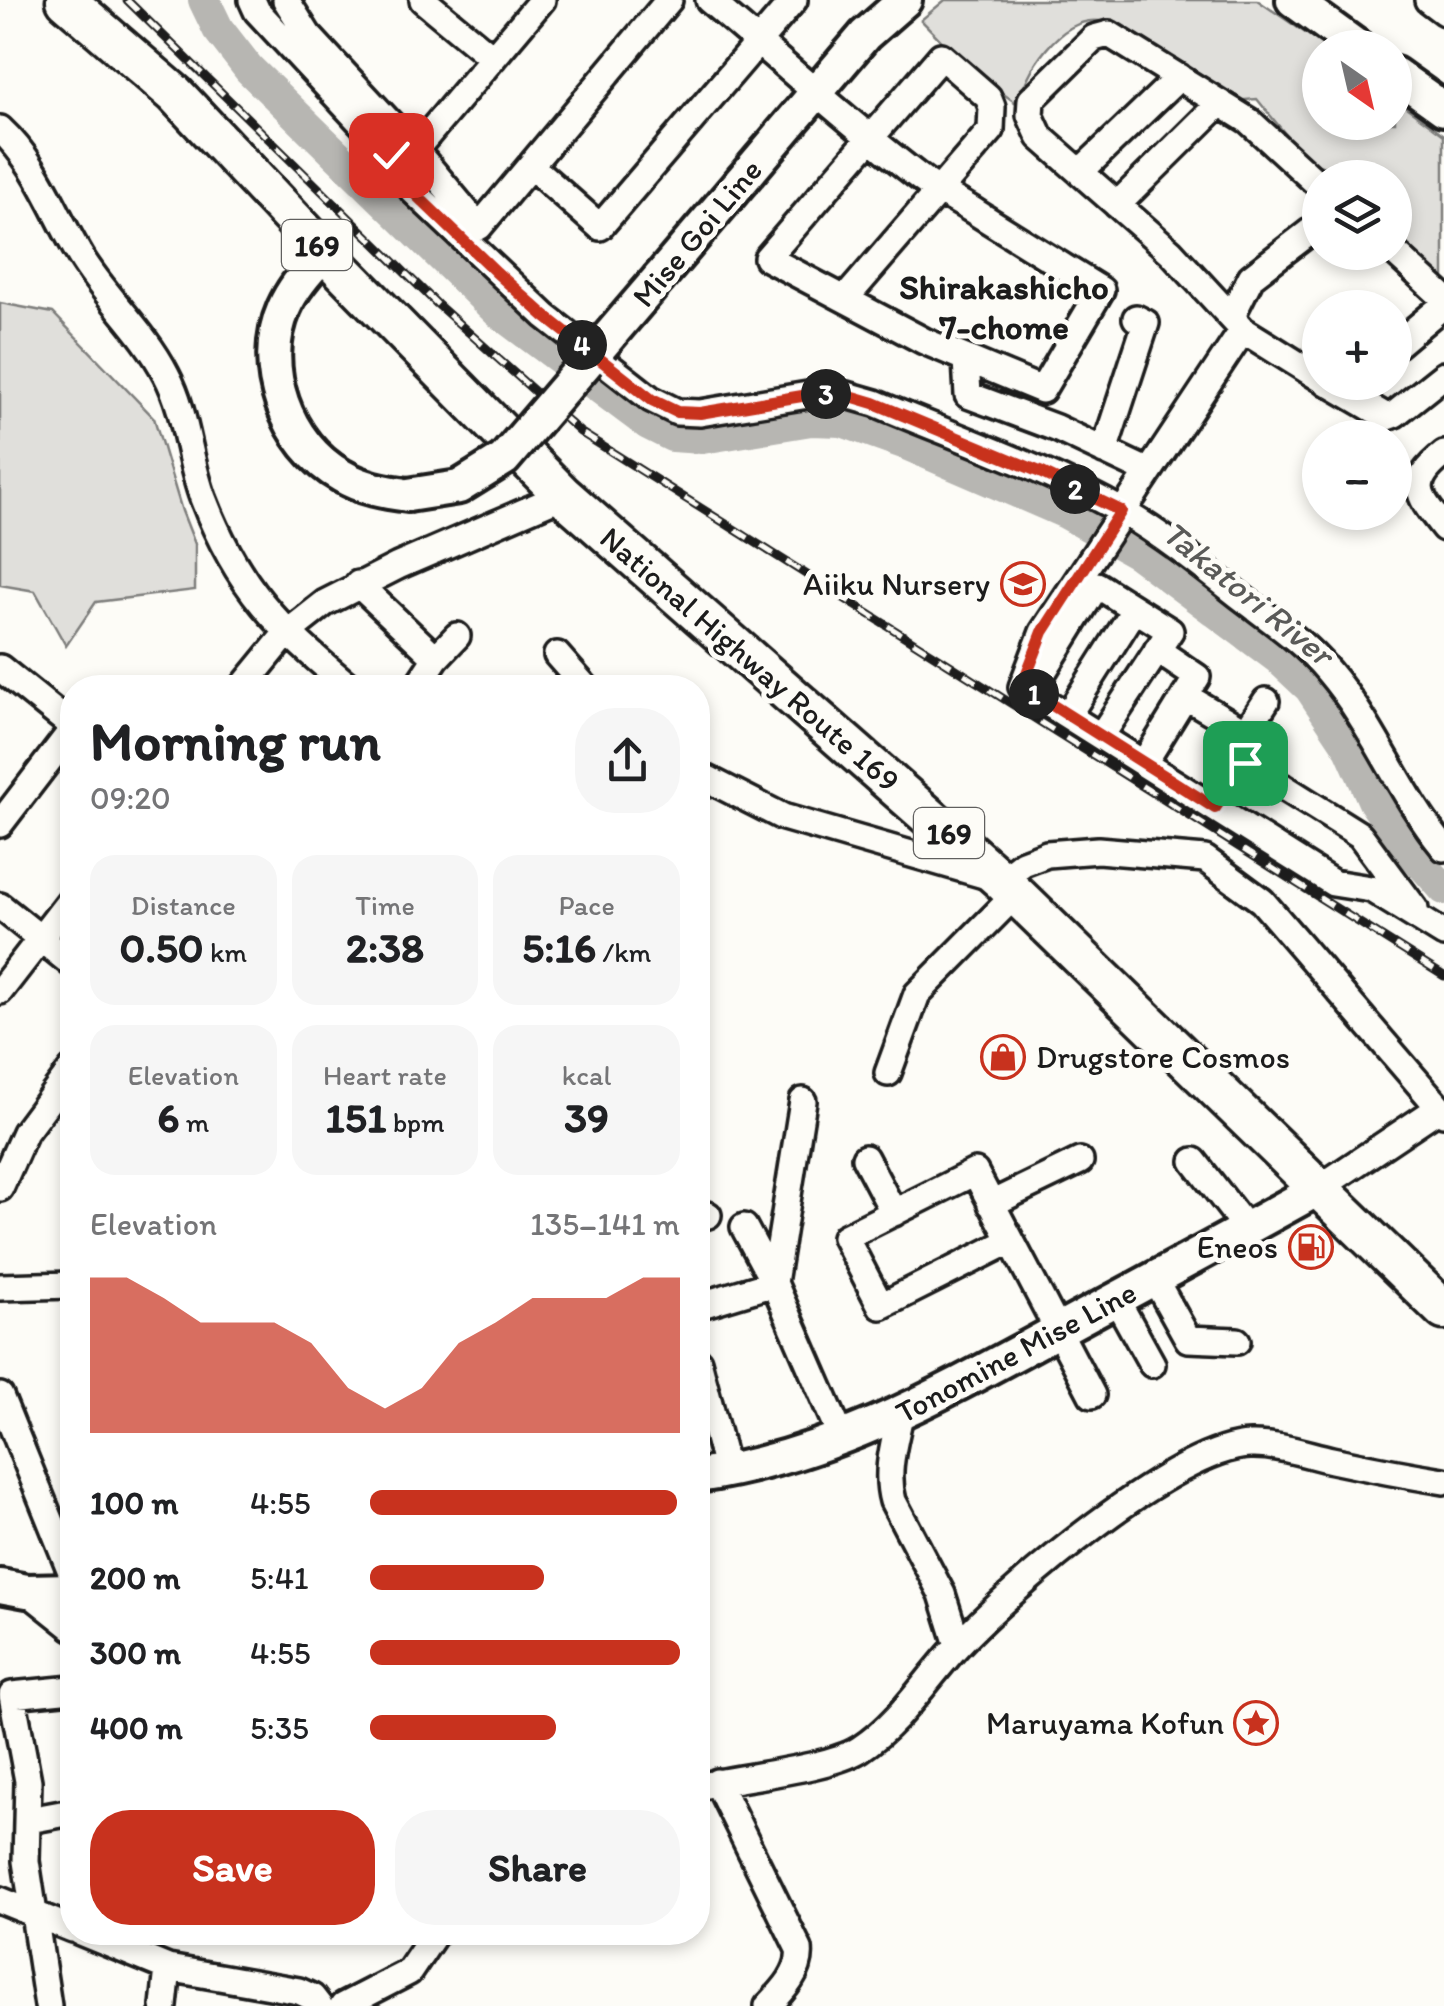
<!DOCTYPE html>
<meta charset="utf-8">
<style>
:root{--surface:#fff;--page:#f6f6f6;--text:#202124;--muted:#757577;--accent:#c8321e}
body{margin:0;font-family:Itim,sans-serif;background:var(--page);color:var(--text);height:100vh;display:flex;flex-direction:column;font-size:38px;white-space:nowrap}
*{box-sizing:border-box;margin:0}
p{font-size:32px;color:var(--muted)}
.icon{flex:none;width:55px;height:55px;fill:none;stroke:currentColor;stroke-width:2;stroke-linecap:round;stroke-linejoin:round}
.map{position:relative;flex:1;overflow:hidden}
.details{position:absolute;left:60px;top:675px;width:650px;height:1270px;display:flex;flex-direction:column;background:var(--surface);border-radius:40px;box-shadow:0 5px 15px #0003}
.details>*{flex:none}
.needle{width:65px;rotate:146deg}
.buttons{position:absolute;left:1302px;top:30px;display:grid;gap:20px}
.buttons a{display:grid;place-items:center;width:110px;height:110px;border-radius:50%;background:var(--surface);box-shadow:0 5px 15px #0003;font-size:50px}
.pin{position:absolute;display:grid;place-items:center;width:85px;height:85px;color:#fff;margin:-42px;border-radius:20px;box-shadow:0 5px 15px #0006}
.km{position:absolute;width:50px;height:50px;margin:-25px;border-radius:50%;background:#222;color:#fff;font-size:28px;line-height:50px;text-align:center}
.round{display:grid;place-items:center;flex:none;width:105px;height:105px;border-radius:40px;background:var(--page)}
.headline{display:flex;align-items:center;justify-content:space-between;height:170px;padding:0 30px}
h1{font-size:55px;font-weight:700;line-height:75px}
.stats{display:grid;grid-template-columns:repeat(3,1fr);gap:15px;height:170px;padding:10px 30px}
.stats div{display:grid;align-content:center;border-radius:25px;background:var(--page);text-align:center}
.stats b{font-size:42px;font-weight:700}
.stats small{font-size:28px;font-weight:400}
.stats p{font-size:28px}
.chart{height:280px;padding:20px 30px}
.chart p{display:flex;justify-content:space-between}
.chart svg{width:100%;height:180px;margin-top:10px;fill:var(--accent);opacity:.7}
.primary-button{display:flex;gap:20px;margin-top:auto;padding:20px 30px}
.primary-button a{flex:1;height:115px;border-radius:40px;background:var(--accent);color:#fff;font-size:40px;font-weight:700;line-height:115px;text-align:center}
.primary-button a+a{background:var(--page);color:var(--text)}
ul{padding:0 30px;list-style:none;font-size:32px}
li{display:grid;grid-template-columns:160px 120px 1fr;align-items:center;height:75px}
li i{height:25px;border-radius:12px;background:var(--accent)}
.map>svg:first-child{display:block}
.green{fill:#e0dfdb;stroke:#7e7e7c;stroke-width:2.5}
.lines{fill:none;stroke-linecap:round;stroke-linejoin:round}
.river{stroke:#b7b6b2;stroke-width:32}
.minor-casing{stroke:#1c1c1c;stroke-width:32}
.major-casing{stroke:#1c1c1c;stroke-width:40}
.highway-casing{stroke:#1c1c1c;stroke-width:45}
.minor{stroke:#fdfcf7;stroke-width:25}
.major{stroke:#fdfcf7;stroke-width:32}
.highway{stroke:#fdfcf7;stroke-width:38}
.rail-casing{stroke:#1c1c1c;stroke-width:9}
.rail{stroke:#fdfcf7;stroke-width:5;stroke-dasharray:15;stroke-linecap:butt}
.major-bridge-casing{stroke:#1c1c1c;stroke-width:40;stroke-linecap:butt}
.major-bridge{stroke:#fdfcf7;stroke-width:32}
.route-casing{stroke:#fff;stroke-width:20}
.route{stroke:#c8321e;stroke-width:12}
.labels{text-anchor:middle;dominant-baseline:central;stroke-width:10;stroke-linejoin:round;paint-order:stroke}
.shield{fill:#fdfcf7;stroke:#605f5e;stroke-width:2.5}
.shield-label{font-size:30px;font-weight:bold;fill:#1c1c1c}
.street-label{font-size:32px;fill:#1c1c1c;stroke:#fdfcf7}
.poi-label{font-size:32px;fill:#1c1c1c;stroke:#fdfcf7;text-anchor:end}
.neighbourhood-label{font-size:35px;font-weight:bold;fill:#1c1c1c;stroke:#fdfcf7}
.water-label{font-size:35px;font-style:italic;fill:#5a5a58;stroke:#fdfcf7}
</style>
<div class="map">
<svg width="1444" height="2006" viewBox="0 0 1444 2006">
<rect width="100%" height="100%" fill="#fdfcf7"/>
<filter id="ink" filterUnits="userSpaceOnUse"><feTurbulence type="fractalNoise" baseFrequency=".01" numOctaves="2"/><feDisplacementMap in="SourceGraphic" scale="20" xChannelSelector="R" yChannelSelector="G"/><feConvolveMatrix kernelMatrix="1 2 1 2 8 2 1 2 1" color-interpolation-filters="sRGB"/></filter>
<g filter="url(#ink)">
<!-- green -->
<path class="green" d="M 945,0 L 1257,0 L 1326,47 L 1320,48 L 1320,122 L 1395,122 L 1395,99 L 1444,135 L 1444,290 L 1395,249 L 1395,178 L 1359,177 L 1308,162 L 1257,99 L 1233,101 C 1223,93 1213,82 1201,77 C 1194,74 1186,73 1179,69 C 1155,54 1128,25 1099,21 C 1061,16 1023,73 1019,105 L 971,71 L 921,20 Z
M 0,303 L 53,313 L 154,418 L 182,511 L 195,544 L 195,590 L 96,602 L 66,646 L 35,591 L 0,585 Z"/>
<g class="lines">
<!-- river -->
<path class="river" d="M 204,0 L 218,29 L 249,69 L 498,312 L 648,424 L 672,436 L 702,438 L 811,420 L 842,421 L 906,444 L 1066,513 L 1137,553 L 1279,659 L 1310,688 L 1350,748 L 1374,802 L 1398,837 L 1444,889"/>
<!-- minor casing -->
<g class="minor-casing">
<path id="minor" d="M 252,0 L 257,11 L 391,155 L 413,191 L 545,316 L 651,399 L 677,412 L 700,413 L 814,394 L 847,395 L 875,403 C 958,438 1046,468 1125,513 C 1166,537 1204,568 1241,597 C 1271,620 1304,642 1328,671 C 1374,725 1398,792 1444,848
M 286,0 L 308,35 L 415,150 L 479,227 L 669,0
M 423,0 L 493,58
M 709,0 C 779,59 847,122 919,177 C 937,191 958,201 977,213 C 1018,239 1059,264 1101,290 L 1042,390 L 924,341 L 767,258 L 941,56 L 988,97 L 992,107 L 991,130 L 845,299
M 1428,0 L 1444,12
M 0,129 C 39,165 54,213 81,257 C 106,298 144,331 166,374 C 187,413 188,458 203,498 C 238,589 278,627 351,688
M 415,150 L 542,0
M 531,166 L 600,227 L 794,0
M 1080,172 L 1179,77
M 1320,186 L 1249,121 L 1109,34 L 1094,38 L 1031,100 L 1030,115 L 1040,137 L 1171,252 L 1243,330 L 1320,378
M 1117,205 L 1220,103
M 1394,252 L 1444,298
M 1231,317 L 1251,277 L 1320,224
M 1243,330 L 1043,632 L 1022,687 L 1333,883 L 1371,889 L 1444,934
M 1395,346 L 1444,305
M 966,359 L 968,395 L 1056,428 L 1149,472
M 1327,382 L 1387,417 L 1395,414 L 1444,375
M 1104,451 L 1146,323 L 1136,318
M 1444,454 C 1406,484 1419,496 1444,528
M 358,584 L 436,658
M 557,655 L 586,688
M 0,668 L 72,726
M 1035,685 L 1097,585 L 1170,631 L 1101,736
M 242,688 L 287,633 L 325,603 L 398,566 L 563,495
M 416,688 L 436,658 L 457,636
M 1185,696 L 1259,740 L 1215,808
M 1068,715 L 1135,609
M 1246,732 L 1266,701
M 1144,763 L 1197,677 L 1157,650
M 1245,763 L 1360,835 L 1415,909
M 698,774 L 783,817 L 1001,880 L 1023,863 L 1047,854 L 1098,850 L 1205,859 L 1262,901 L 1444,1113
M 0,824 L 72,730
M 0,906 L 72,964
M 0,991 L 72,898
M 888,1073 L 917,994 L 1016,894
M 803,1101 L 774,1283 L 842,1439
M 865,1158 L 894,1213
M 1194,1161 L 1246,1228
M 0,1188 L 25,1132 L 72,1069
M 1318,1189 L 1439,1108
M 991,1204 L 1080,1161
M 698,1218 L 708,1215
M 1010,1241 L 881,1306 L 845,1237 L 975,1172 L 1092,1395
M 1154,1278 L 1188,1339 L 1237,1341
M 0,1287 L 72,1285
M 1116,1299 L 1152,1364
M 698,1306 L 774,1283 L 744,1227
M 698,1361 L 727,1472
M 0,1396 L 72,1574
M 900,1415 C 894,1444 885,1472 893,1501 L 942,1594 L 958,1645
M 27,1591 L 72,1627
M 717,1782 L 799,1949 C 802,1971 783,1991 768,2006
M 698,1787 C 738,1777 829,1769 860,1749 C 901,1722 926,1679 959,1644 C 1012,1588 1174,1448 1250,1445 C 1277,1444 1305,1454 1332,1460 C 1369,1468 1406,1475 1444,1481
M 29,1820 L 72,1812
M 0,1900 L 72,1929
M 80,1932 L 168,1968 L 299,1991 L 312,1997 L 319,2006
M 48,2006 L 26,1861 L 28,1781 L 12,1695 L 72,1689
M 164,2006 L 168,1968
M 343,2006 L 409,1972 L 436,1932"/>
</g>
<!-- major casing -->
<g class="major-casing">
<path id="major" d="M 1293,0 L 1359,48
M 1395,74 L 1444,109
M 325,253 C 309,269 293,287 284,308 C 258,367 286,445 342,476 C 362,488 385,492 408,495
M 659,278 L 865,35 L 905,0
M 698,1476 C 835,1456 950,1389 1070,1324 C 1153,1279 1236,1235 1318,1189
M 0,1586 L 27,1591 L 72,1590"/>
</g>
<!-- highway casing -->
<g class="highway-casing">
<path id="highway" d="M 66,0 L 175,94 L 325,253 L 563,495 L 1001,880 L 1444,1310"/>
</g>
<!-- minor -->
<use href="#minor" class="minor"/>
<!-- major -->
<use href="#major" class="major"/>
<!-- highway -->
<use href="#highway" class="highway"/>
<!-- rail casing -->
<g class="rail-casing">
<path id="rail" d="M 127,0 L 437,304 L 580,432 L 1444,976"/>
</g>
<!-- rail -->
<use href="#rail" class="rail"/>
<!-- major-bridge casing -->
<g class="major-bridge-casing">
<path id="major-bridge" d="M 408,495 L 459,487 L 504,459 L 659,278"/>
</g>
<!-- major-bridge -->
<use href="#major-bridge" class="major-bridge"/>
</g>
</g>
<g class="lines" filter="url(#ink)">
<!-- route casing -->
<g class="route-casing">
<path id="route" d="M 391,155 L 412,191 L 496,272 L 545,316 L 652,400 L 677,412 L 700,413 L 814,394 L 847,395 L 874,403 L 1040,472 L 1121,511 L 1043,632 L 1022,686 L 1215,808 L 1245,763"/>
</g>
<!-- route -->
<use href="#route" class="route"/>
</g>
<!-- icons -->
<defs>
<g id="school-ring" transform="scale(2.25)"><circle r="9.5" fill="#fdfcf7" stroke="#c8321e" stroke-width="1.5"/><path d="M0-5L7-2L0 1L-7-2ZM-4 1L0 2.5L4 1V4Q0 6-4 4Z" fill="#c8321e"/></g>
<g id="shop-ring" transform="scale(2.25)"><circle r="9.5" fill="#fdfcf7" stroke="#c8321e" stroke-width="1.5"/><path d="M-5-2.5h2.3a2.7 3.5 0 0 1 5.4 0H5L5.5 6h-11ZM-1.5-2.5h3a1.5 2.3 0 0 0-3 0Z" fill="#c8321e"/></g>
<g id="fuel-ring" transform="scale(2.25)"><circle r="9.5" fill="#fdfcf7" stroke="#c8321e" stroke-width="1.5"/><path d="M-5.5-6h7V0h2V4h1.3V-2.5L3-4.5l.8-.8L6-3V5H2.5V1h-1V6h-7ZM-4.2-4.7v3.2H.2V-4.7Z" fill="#c8321e"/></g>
<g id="sight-ring" transform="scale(2.25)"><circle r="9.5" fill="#fdfcf7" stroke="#c8321e" stroke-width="1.5"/><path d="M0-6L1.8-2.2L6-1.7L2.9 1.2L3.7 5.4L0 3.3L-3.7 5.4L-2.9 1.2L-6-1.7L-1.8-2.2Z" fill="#c8321e"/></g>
</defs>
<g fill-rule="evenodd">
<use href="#school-ring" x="1023" y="584"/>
<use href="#shop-ring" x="1003" y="1057"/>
<use href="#fuel-ring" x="1311" y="1247"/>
<use href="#sight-ring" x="1256" y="1723"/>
</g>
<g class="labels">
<!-- shield labels -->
<g class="shield">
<rect x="282" y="220" width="70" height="50" rx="8"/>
<rect x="914" y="808" width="70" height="50" rx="8"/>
</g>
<g class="shield-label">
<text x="317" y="245">169</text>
<text x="949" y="833">169</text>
</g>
<!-- street labels -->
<g class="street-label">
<text transform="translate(697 233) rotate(-50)">Mise Goi Line</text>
<text transform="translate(750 659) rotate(41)">National Highway Route 169</text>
<text transform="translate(1016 1352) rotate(-28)">Tonomine Mise Line</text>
</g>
<!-- poi labels -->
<g class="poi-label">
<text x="990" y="584">Aiiku Nursery</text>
<text x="1036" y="1057" text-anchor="start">Drugstore Cosmos</text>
<text x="1278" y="1247">Eneos</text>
<text x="1224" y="1723">Maruyama Kofun</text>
</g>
<!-- neighbourhood labels -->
<g class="neighbourhood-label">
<text x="1004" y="287">Shirakashicho<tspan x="1004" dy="40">7-chome</tspan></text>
</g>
<!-- water labels -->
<g class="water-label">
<text transform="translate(1248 593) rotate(39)">Takatori River</text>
</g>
</g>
</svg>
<div class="buttons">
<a><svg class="needle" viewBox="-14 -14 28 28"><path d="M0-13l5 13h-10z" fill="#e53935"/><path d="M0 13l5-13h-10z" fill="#757577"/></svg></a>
<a><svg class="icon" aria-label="layers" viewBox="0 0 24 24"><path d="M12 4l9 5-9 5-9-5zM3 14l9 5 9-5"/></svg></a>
<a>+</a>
<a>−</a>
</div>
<div class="pin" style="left:1245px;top:763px;background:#1e9e55"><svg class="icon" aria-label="arrive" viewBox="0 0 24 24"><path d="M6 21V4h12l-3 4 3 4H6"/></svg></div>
<div class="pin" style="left:391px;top:155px;background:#d93025"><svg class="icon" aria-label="check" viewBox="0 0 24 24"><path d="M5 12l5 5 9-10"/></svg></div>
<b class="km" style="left:1034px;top:694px">1</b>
<b class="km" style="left:1075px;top:489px">2</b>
<b class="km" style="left:826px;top:394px">3</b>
<b class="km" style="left:582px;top:345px">4</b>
<section class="details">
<div class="headline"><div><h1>Morning run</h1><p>09:20</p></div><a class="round"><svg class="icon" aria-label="share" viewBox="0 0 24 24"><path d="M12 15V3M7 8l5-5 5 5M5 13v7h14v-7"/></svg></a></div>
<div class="stats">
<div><p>Distance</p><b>0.50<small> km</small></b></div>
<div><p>Time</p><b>2:38</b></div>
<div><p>Pace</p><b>5:16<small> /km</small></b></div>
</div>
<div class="stats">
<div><p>Elevation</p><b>6<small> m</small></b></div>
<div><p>Heart rate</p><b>151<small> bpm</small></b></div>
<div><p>kcal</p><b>39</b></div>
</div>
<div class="chart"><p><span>Elevation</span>135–141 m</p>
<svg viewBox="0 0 160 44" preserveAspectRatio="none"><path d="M0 44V6L10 6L20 11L30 17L40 17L50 17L60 22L70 33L80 38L90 33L100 22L110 17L120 11L130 11L140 11L150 6L160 6V44z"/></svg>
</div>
<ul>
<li><b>100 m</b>4:55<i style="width:99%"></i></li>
<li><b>200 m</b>5:41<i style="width:56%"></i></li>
<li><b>300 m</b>4:55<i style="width:100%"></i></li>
<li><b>400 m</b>5:35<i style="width:60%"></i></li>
</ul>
<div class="primary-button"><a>Save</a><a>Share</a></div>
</section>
</div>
